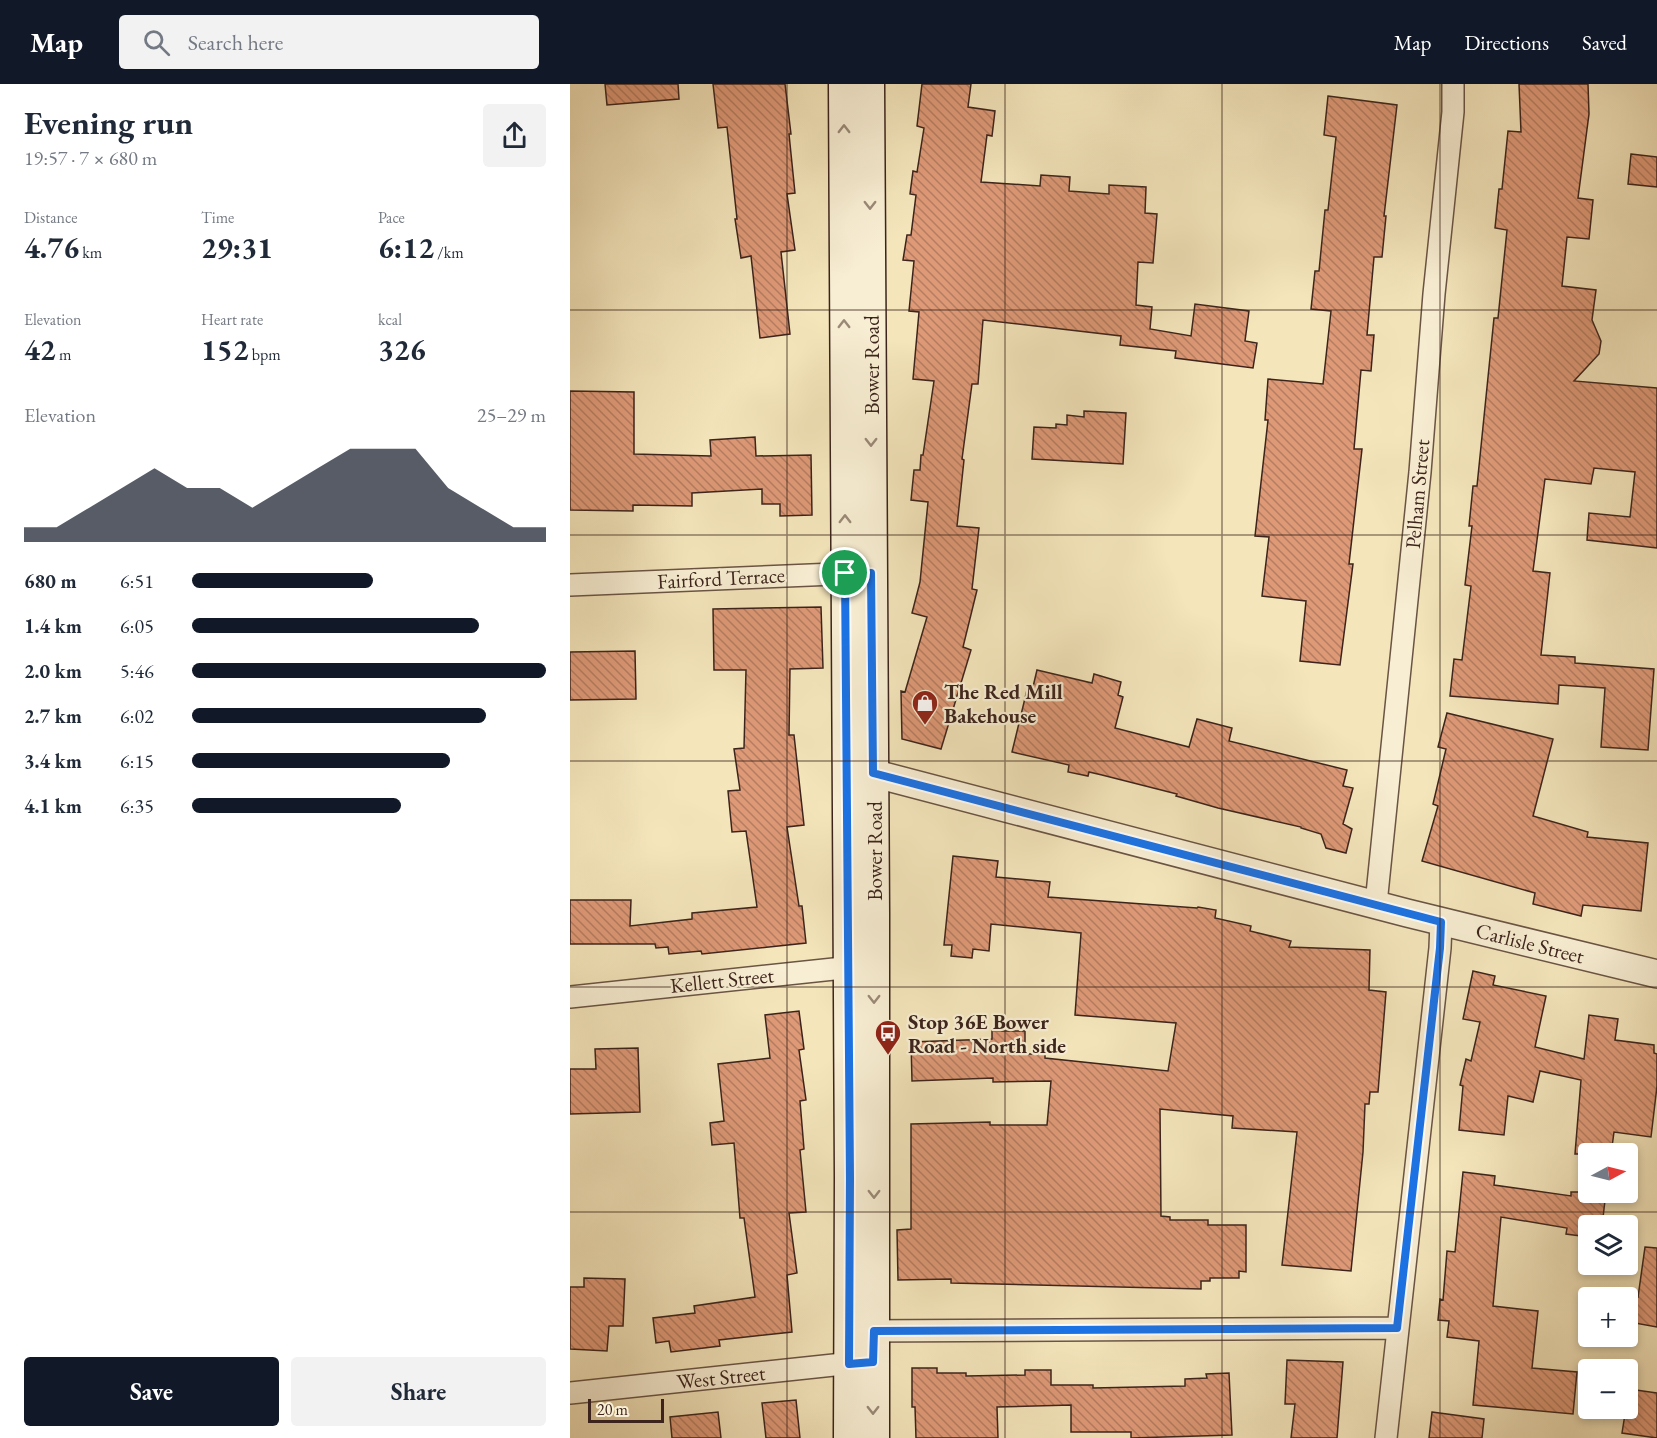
<!DOCTYPE html>
<meta charset="utf-8">
<style>
:root{--surface:#fff;--page:#f2f2f3;--text:#1f2937;--muted:#747a83;--accent:#111827}
body{margin:0;font-family:"EB Garamond",serif;background:var(--page);color:var(--text);height:100vh;display:flex;flex-direction:column;font-size:22px;white-space:nowrap}
*{box-sizing:border-box;margin:0}
p{font-size:20px;color:var(--muted)}
.icon{flex:none;width:33px;height:33px;fill:none;stroke:currentColor;stroke-width:2;stroke-linecap:round;stroke-linejoin:round}
.map{position:relative;flex:1;overflow:hidden}
.side{display:flex;flex-direction:column;background:var(--surface);width:570px}
.side>*{flex:none}
.needle{width:39px;rotate:83deg}
.buttons{position:absolute;left:1008px;top:1059px;display:grid;gap:12px}
.buttons a{display:grid;place-items:center;width:60px;height:60px;border-radius:6px;background:var(--surface);box-shadow:0 3px 9px #0003;font-size:30px}
.scale{position:absolute;left:18px;bottom:15px;width:76px;box-sizing:border-box;padding-left:6px;border:3px solid #3c241c;border-top:0;font-size:16px;line-height:21px;white-space:nowrap;color:#3c241c;-webkit-text-stroke:4px #f8eed3;paint-order:stroke}
.pin{position:absolute;display:grid;place-items:center;width:51px;height:51px;color:#fff;margin:-26px;border:3px solid #fff;border-radius:50%;box-shadow:0 2px 6px #0007}
.round{display:grid;place-items:center;flex:none;width:63px;height:63px;border-radius:6px;background:var(--page)}
.summary{display:flex;align-items:center;justify-content:space-between;height:102px;padding:0 24px}
h1{font-size:33px;font-weight:700;line-height:45px}
.figures{display:grid;grid-template-columns:repeat(3,1fr);gap:9px;height:102px;padding:6px 24px}
.figures div{display:grid;align-content:center}
.figures b{font-size:30px;font-weight:700}
.figures small{font-size:16px;font-weight:400}
.figures p{font-size:16px}
.chart{height:168px;padding:12px 24px}
.chart p{display:flex;justify-content:space-between}
.chart svg{width:100%;height:108px;margin-top:6px;fill:var(--accent);opacity:.7}
.primary-button{display:flex;gap:12px;margin-top:auto;padding:12px 24px}
.primary-button a{flex:1;height:69px;border-radius:6px;background:var(--accent);color:#fff;font-size:24px;font-weight:700;line-height:69px;text-align:center}
.primary-button a+a{background:var(--page);color:var(--text)}
ul{padding:0 24px;list-style:none;font-size:20px}
li{display:grid;grid-template-columns:96px 72px 1fr;align-items:center;height:45px}
li i{height:15px;border-radius:8px;background:var(--accent)}
header{display:flex;align-items:center;gap:36px;box-sizing:border-box;height:84px;padding:0 30px;background:var(--accent);color:#fff}
header strong{font-size:28px}
nav{display:flex;gap:33px;margin-inline-start:auto;font-size:21px}
.search{width:420px;height:54px;background:var(--page);display:flex;align-items:center;gap:15px;box-sizing:border-box;padding:0 21px;border-radius:6px;color:var(--muted);font-size:22px}
main{display:flex;flex:1;min-height:0}
.map>svg:first-child{display:block}
.building{fill:url(#building-back-hatch);stroke:#3c241c;stroke-width:1.5}
.lines{fill:none;stroke-linecap:round;stroke-linejoin:round}
.minor-casing{stroke:#6a5444;stroke-width:24}
.tertiary-casing{stroke:#6a5444;stroke-width:30}
.secondary-casing{stroke:#3c241c;stroke-width:33}
.minor{stroke:#f8eed3;stroke-width:21}
.tertiary{stroke:#f8eed3;stroke-width:27}
.secondary{stroke:#f8eed3;stroke-width:30}
.oneway{stroke:#9a8978}
.route-casing{stroke:#fff;stroke-width:12}
.route{stroke:#1a73e8;stroke-width:8}
.grid{fill:none;stroke:#3c241c;stroke-width:1.5;stroke-opacity:0.55}
.labels{text-anchor:middle;dominant-baseline:central;stroke-width:4.5;stroke-linejoin:round;paint-order:stroke}
.street-label{font-size:21px;fill:#3c241c;stroke:#f8eed3}
.poi-label{font-size:21px;font-weight:bold;fill:#3c241c;stroke:#f8eed3;text-anchor:start}
</style>
<header>
<strong>Map</strong>
<div class="search"><svg class="icon" aria-label="search" viewBox="0 0 24 24"><circle cx="10" cy="10" r="6"/><path d="M15 15l6 6"/></svg>Search here</div>
<nav><a>Map</a><a>Directions</a><a>Saved</a></nav>
</header>
<main>
<section class="side">
<div class="summary"><div><h1>Evening run</h1><p>19:57 · 7 × 680 m</p></div><a class="round"><svg class="icon" aria-label="share" viewBox="0 0 24 24"><path d="M12 15V3M7 8l5-5 5 5M5 13v7h14v-7"/></svg></a></div>
<div class="figures">
<div><p>Distance</p><b>4.76<small> km</small></b></div>
<div><p>Time</p><b>29:31</b></div>
<div><p>Pace</p><b>6:12<small> /km</small></b></div>
</div>
<div class="figures">
<div><p>Elevation</p><b>42<small> m</small></b></div>
<div><p>Heart rate</p><b>152<small> bpm</small></b></div>
<div><p>kcal</p><b>326</b></div>
</div>
<div class="chart"><p><span>Elevation</span>25–29 m</p>
<svg viewBox="0 0 160 44" preserveAspectRatio="none"><path d="M0 44V38L10 38L20 30L30 22L40 14L50 22L60 22L70 30L80 22L90 14L100 6L110 6L120 6L130 22L140 30L150 38L160 38V44z"/></svg>
</div>
<ul>
<li><b>680 m</b>6:51<i style="width:51%"></i></li>
<li><b>1.4 km</b>6:05<i style="width:81%"></i></li>
<li><b>2.0 km</b>5:46<i style="width:100%"></i></li>
<li><b>2.7 km</b>6:02<i style="width:83%"></i></li>
<li><b>3.4 km</b>6:15<i style="width:73%"></i></li>
<li><b>4.1 km</b>6:35<i style="width:59%"></i></li>
</ul>
<div class="primary-button"><a>Save</a><a>Share</a></div>
</section>
<div class="map">
<svg width="1087" height="1354" viewBox="0 0 1087 1354">
<defs>
<pattern id="building-back-hatch" width="6" height="6" patternUnits="userSpaceOnUse" patternTransform="scale(1.5)"><rect width="6" height="6" fill="#de9977"/><path d="M-1 5l2 2M0 0l6 6M5-1l2 2" fill="none" stroke="#b57d61"/></pattern>
</defs>
<rect width="100%" height="100%" fill="#f4e5bb"/>
<filter id="stains"><feTurbulence type="fractalNoise" baseFrequency=".00333" numOctaves="4"/><feColorMatrix values="0 0 0 0 .2 0 0 0 0 .09 0 0 0 0 .02 0 0 0 .5 -.17"/></filter>
<radialGradient id="worn" r=".72"><stop offset=".6" stop-color="#630" stop-opacity="0"/><stop offset="1" stop-color="#630" stop-opacity=".3"/></radialGradient>
<!-- building -->
<path class="building" d="M 35,0 L 108,0 L 109,15 L 37,21 Z
M 143,0 L 215,0 L 221,50 L 219,50 L 225,109 L 217,110 L 225,166 L 211,168 L 220,250 L 190,254 L 181,172 L 171,174 L 165,135 L 167,135 L 157,43 L 148,44 Z
M 352,0 L 401,0 L 398,23 L 425,27 L 422,52 L 417,51 L 411,98 L 470,102 L 471,91 L 500,93 L 499,107 L 539,110 L 539,101 L 576,103 L 575,129 L 587,130 L 583,179 L 568,178 L 566,221 L 582,223 L 580,245 L 621,252 L 625,220 L 679,227 L 675,257 L 687,259 L 683,284 L 605,274 L 606,267 L 550,261 L 551,252 L 413,236 L 408,300 L 402,300 L 392,375 L 394,376 L 387,442 L 409,444 L 402,505 L 407,506 L 393,563 L 401,566 L 371,665 L 332,655 L 331,607 L 335,608 L 357,533 L 342,529 L 350,498 L 358,418 L 341,416 L 344,386 L 350,386 L 351,371 L 353,371 L 364,297 L 343,295 L 349,228 L 339,227 L 344,177 L 333,176 L 337,151 L 341,151 L 346,111 L 340,110 L 343,87 L 347,88 L 354,44 L 347,42 Z
M 949,0 L 1018,0 L 1019,30 L 1008,114 L 1023,116 L 1019,155 L 997,153 L 992,202 L 1026,206 L 1022,236 L 1031,257 L 1029,270 L 1004,297 L 1087,304 L 1087,464 L 1017,456 L 1019,429 L 1060,433 L 1065,388 L 1024,384 L 1021,400 L 975,395 L 963,487 L 980,489 L 971,571 L 1005,573 L 1005,579 L 1084,585 L 1078,666 L 1031,663 L 1035,604 L 989,601 L 988,620 L 880,612 L 884,575 L 892,576 L 901,502 L 895,501 L 902,442 L 899,442 L 903,402 L 907,402 L 924,234 L 928,234 L 937,146 L 925,144 L 929,105 L 932,105 L 938,47 L 951,48 Z
M 758,12 L 827,21 L 814,132 L 816,132 L 812,173 L 804,173 L 797,251 L 804,251 L 801,287 L 791,286 L 784,365 L 792,365 L 779,480 L 783,480 L 770,581 L 730,577 L 736,517 L 692,512 L 699,453 L 685,452 L 698,336 L 695,336 L 698,295 L 753,300 L 761,227 L 741,225 L 745,187 L 749,187 L 755,126 L 758,126 L 766,53 L 754,51 Z
M 1061,70 L 1087,73 L 1087,103 L 1058,100 Z
M 0,307 L 64,308 L 64,370 L 141,372 L 140,356 L 185,353 L 186,372 L 241,371 L 242,431 L 210,432 L 210,420 L 192,420 L 192,405 L 122,409 L 122,422 L 63,421 L 63,427 L 0,426 Z
M 514,327 L 556,329 L 553,380 L 462,375 L 464,343 L 486,344 L 486,340 L 497,341 L 497,331 L 514,333 Z
M 251,523 L 253,584 L 220,585 L 219,651 L 224,651 L 234,741 L 217,743 L 229,822 L 232,822 L 236,859 L 132,870 L 131,867 L 99,870 L 98,863 L 86,864 L 85,860 L 0,860 L 0,816 L 61,816 L 60,842 L 122,835 L 122,829 L 187,823 L 176,747 L 162,748 L 158,707 L 170,706 L 164,665 L 174,664 L 176,586 L 144,586 L 143,525 Z
M 65,567 L 66,615 L 0,616 L 0,568 Z
M 467,586 L 522,599 L 524,590 L 551,598 L 548,611 L 553,613 L 545,644 L 619,663 L 627,635 L 662,644 L 659,657 L 777,686 L 773,702 L 783,704 L 773,740 L 782,745 L 776,769 L 756,764 L 751,750 L 731,744 L 731,743 L 648,724 L 606,712 L 607,710 L 532,691 L 519,688 L 518,692 L 498,688 L 499,681 L 442,668 L 457,606 L 462,607 Z
M 877,629 L 983,655 L 963,732 L 1018,748 L 1017,753 L 1078,759 L 1071,827 L 1013,821 L 1011,832 L 963,820 L 965,809 L 852,777 L 868,722 L 863,720 L 876,665 L 868,663 Z
M 383,772 L 428,777 L 426,793 L 480,798 L 478,813 L 627,824 L 628,823 L 646,826 L 645,834 L 681,842 L 680,847 L 721,857 L 719,863 L 800,866 L 799,906 L 816,908 L 808,1008 L 800,1008 L 799,1020 L 795,1020 L 793,1068 L 781,1187 L 712,1181 L 727,1048 L 662,1044 L 663,1032 L 590,1025 L 591,1132 L 600,1133 L 600,1136 L 638,1136 L 638,1141 L 676,1141 L 676,1188 L 669,1187 L 669,1194 L 640,1194 L 640,1197 L 631,1197 L 631,1205 L 381,1199 L 381,1195 L 328,1196 L 327,1146 L 341,1145 L 341,1040 L 420,1038 L 420,1041 L 477,1041 L 481,997 L 423,998 L 423,994 L 342,997 L 341,958 L 422,955 L 422,947 L 455,947 L 455,970 L 475,970 L 475,974 L 598,987 L 606,939 L 505,931 L 511,849 L 421,840 L 419,867 L 403,865 L 402,874 L 381,872 L 382,861 L 374,861 Z
M 903,887 L 925,892 L 923,901 L 976,912 L 965,963 L 1014,975 L 1019,931 L 1048,935 L 1045,956 L 1084,961 L 1084,969 L 1087,970 L 1087,1002 L 1081,1053 L 1044,1048 L 1042,1063 L 1036,1062 L 1036,1070 L 1005,1070 L 1011,996 L 970,987 L 963,1018 L 938,1012 L 934,1051 L 889,1046 L 893,1002 L 890,1001 L 896,975 L 901,977 L 910,938 L 893,935 Z
M 229,927 L 234,965 L 229,966 L 236,1016 L 230,1017 L 234,1065 L 230,1066 L 236,1128 L 219,1129 L 227,1189 L 217,1191 L 222,1248 L 149,1256 L 150,1262 L 101,1268 L 99,1257 L 86,1259 L 83,1234 L 125,1229 L 124,1222 L 185,1213 L 174,1134 L 170,1134 L 164,1059 L 142,1061 L 140,1039 L 154,1037 L 148,980 L 200,974 L 195,931 Z
M 68,964 L 70,1028 L 0,1030 L 0,985 L 26,985 L 25,965 Z
M 893,1088 L 925,1092 L 924,1101 L 1001,1112 L 1001,1108 L 1036,1108 L 1032,1142 L 1018,1142 L 1018,1153 L 996,1150 L 997,1144 L 931,1133 L 923,1222 L 968,1227 L 962,1284 L 1007,1288 L 1003,1330 L 903,1321 L 909,1257 L 877,1253 L 879,1237 L 868,1236 L 870,1215 L 873,1216 L 877,1167 L 885,1168 Z
M 1075,1163 L 1087,1164 L 1087,1243 L 1059,1238 L 1063,1212 L 1068,1213 Z
M 14,1194 L 55,1195 L 53,1242 L 39,1242 L 37,1267 L 0,1265 L 0,1203 L 14,1203 Z
M 717,1276 L 773,1278 L 767,1354 L 721,1354 L 725,1320 L 715,1320 Z
M 342,1284 L 367,1284 L 367,1289 L 396,1289 L 396,1292 L 455,1291 L 455,1286 L 481,1286 L 481,1301 L 523,1301 L 523,1304 L 615,1302 L 615,1295 L 637,1294 L 636,1290 L 659,1289 L 662,1351 L 561,1354 L 561,1348 L 501,1348 L 501,1321 L 427,1323 L 428,1354 L 346,1354 L 345,1323 L 342,1323 Z
M 1059,1305 L 1087,1309 L 1087,1354 L 1052,1349 L 1056,1324 L 1058,1324 Z
M 226,1316 L 230,1354 L 196,1354 L 192,1319 Z
M 148,1328 L 151,1354 L 102,1354 L 100,1333 Z
M 862,1328 L 914,1335 L 912,1354 L 859,1354 Z"/>
<g class="lines">
<!-- minor casing -->
<g class="minor-casing">
<path id="minor" d="M 0,501 L 289,489
M 806,820 L 850,388 L 864,210 L 883,28 L 883,0
M 0,913 L 292,882
M 292,1247 L 827,1244
M 0,1309 L 292,1278
M 816,1354 L 870,864 L 871,838"/>
</g>
<!-- tertiary casing -->
<g class="tertiary-casing">
<path id="tertiary" d="M 283,684 L 837,829 L 1087,890"/>
</g>
<!-- secondary casing -->
<g class="secondary-casing">
<path id="secondary" d="M 274,0 L 280,1094 L 279,1354
M 299,0 L 304,828 L 304,1354"/>
</g>
<!-- minor -->
<use href="#minor" class="minor"/>
<!-- tertiary -->
<use href="#tertiary" class="tertiary"/>
<!-- secondary -->
<use href="#secondary" class="secondary"/>
</g>
<!-- one-way arrows -->
<defs><path id="oneway-chevron" d="M-2-3.5L2.5 0L-2 3.5" fill="none" stroke-width="1.6" stroke-linecap="round" stroke-linejoin="round" transform="scale(1.5)"/></defs>
<g class="oneway">
<use href="#oneway-chevron" transform="translate(274 45) rotate(-90)"/>
<use href="#oneway-chevron" transform="translate(300 121) rotate(90)"/>
<use href="#oneway-chevron" transform="translate(274 240) rotate(-90)"/>
<use href="#oneway-chevron" transform="translate(301 358) rotate(90)"/>
<use href="#oneway-chevron" transform="translate(275 435) rotate(-90)"/>
<use href="#oneway-chevron" transform="translate(304 915) rotate(90)"/>
<use href="#oneway-chevron" transform="translate(304 1110) rotate(90)"/>
<use href="#oneway-chevron" transform="translate(303 1326) rotate(90)"/>
</g>
<g class="lines">
<!-- route casing -->
<g class="route-casing">
<path id="route" d="M 275,489 L 301,489 L 303,689 L 871,838 L 870,864 L 827,1244 L 304,1247 L 303,1278 L 279,1280 L 280,1094 Z"/>
</g>
<!-- route -->
<use href="#route" class="route"/>
</g>
<!-- grid -->
<path class="grid" d="M 217,0 L 217,1354M 435,0 L 435,1354M 652,0 L 652,1354M 870,0 L 870,1354M 0,226 L 1087,226M 0,451 L 1087,451M 0,677 L 1087,677M 0,903 L 1087,903M 0,1128 L 1087,1128"/>
<!-- icons -->
<defs>
<g id="shop-pin" transform="scale(1.35)"><path d="M0 17L-7.5 6A9.5 9.5 0 1 1 7.5 6Z" fill="#8f2418" stroke="#f8eed3"/><path d="M-5-2.5h2.3a2.7 3.5 0 0 1 5.4 0H5L5.5 6h-11ZM-1.5-2.5h3a1.5 2.3 0 0 0-3 0Z" fill="#fff"/></g>
<g id="bus-pin" transform="scale(1.35)"><path d="M0 17L-7.5 6A9.5 9.5 0 1 1 7.5 6Z" fill="#8f2418" stroke="#f8eed3"/><path d="M-5-6H5V4H4V6H2V4H-2V6H-4V4H-5ZM-3.5-4V0h7V-4ZM-3.5 1.2v1.5H-2V1.2ZM2 1.2v1.5H3.5V1.2Z" fill="#fff"/></g>
</defs>
<g fill-rule="evenodd">
<use href="#shop-pin" x="355" y="619"/>
<use href="#bus-pin" x="318" y="949"/>
</g>
<g class="labels">
<!-- street labels -->
<g class="street-label">
<text transform="translate(301 281) rotate(-90)">Bower Road</text>
<text transform="translate(847 410) rotate(-85)">Pelham Street</text>
<text transform="translate(151 494) rotate(-3)">Fairford Terrace</text>
<text transform="translate(304 767) rotate(-90)">Bower Road</text>
<text transform="translate(960 859) rotate(14)">Carlisle Street</text>
<text transform="translate(152 896) rotate(-6)">Kellett Street</text>
<text transform="translate(151 1293) rotate(-6)">West Street</text>
</g>
<!-- poi labels -->
<g class="poi-label">
<text x="374" y="607">The Red Mill<tspan x="374" dy="24">Bakehouse</tspan></text>
<text x="338" y="937">Stop 36E Bower<tspan x="338" dy="24">Road - North side</tspan></text>
</g>
</g>
<rect width="100%" height="100%" filter="url(#stains)"/>
<rect width="100%" height="100%" fill="url(#worn)"/>
</svg>
<div class="buttons">
<a><svg class="needle" viewBox="-14 -14 28 28"><path d="M0-13l5 13h-10z" fill="#e53935"/><path d="M0 13l5-13h-10z" fill="#747a83"/></svg></a>
<a><svg class="icon" aria-label="layers" viewBox="0 0 24 24"><path d="M12 4l9 5-9 5-9-5zM3 14l9 5 9-5"/></svg></a>
<a>+</a>
<a>−</a>
</div>
<div class="scale">20 m</div>
<div class="pin" style="left:275px;top:489px;background:#1e9e55"><svg class="icon" aria-label="arrive" viewBox="0 0 24 24"><path d="M6 21V4h12l-3 4 3 4H6"/></svg></div>
</div>
</main>
